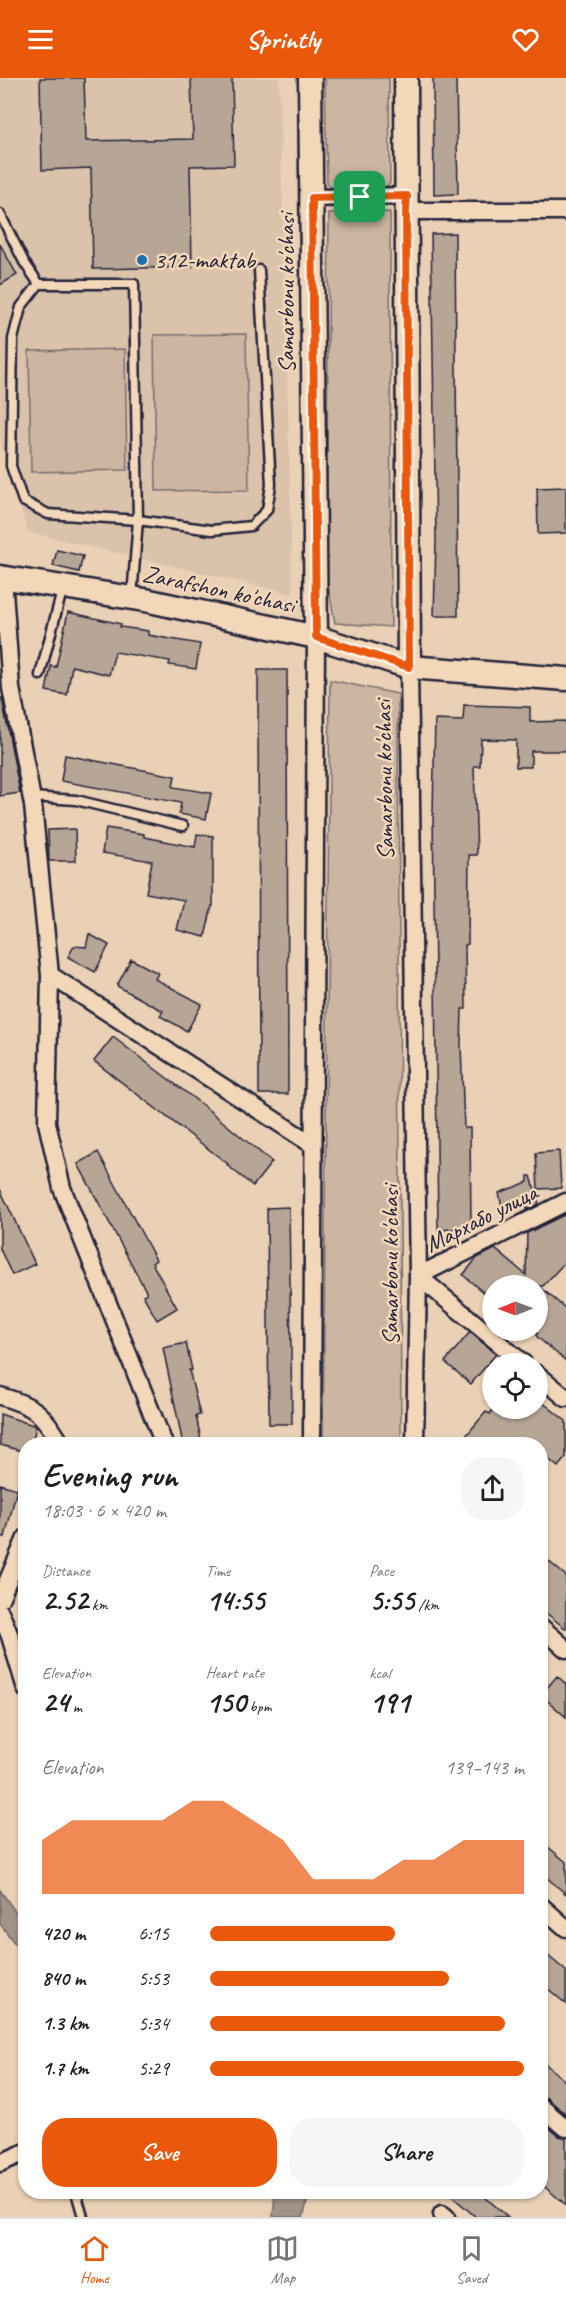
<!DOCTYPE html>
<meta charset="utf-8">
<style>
:root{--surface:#fff;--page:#f6f6f6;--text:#202124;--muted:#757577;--line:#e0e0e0;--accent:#ea580c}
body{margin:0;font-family:Caveat,sans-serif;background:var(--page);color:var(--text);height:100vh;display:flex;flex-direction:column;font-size:22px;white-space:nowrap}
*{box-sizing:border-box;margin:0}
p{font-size:20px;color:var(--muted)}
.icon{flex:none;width:33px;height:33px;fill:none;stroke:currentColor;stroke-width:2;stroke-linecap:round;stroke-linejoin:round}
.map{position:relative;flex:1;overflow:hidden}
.drawer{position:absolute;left:18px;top:1359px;width:530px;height:762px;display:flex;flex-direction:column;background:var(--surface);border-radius:24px;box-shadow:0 2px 4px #0004}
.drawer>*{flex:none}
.needle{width:39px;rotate:269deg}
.controls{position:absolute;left:482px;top:1197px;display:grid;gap:12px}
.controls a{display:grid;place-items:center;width:66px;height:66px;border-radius:50%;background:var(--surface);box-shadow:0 2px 4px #0004;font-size:30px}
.pin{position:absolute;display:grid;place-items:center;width:51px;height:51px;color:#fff;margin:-26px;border-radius:12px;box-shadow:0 3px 9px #0006}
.round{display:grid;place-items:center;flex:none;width:63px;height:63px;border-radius:24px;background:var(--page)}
.overview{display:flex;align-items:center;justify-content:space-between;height:102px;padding:0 24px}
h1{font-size:33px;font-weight:700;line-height:45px}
.metrics{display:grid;grid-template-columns:repeat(3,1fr);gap:9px;height:102px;padding:6px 24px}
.metrics div{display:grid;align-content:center}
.metrics b{font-size:30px;font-weight:700}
.metrics small{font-size:16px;font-weight:400}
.metrics p{font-size:16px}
.chart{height:168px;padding:12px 24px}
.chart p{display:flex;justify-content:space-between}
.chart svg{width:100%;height:108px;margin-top:6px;fill:var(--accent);opacity:.7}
.primary-button{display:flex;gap:12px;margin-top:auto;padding:12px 24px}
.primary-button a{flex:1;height:69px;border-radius:24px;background:var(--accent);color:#fff;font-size:24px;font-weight:700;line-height:69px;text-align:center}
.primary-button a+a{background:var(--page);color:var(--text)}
ul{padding:0 24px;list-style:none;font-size:20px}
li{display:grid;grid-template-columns:96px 72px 1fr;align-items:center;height:45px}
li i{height:15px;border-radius:8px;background:var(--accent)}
header{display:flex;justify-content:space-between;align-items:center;height:78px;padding:0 24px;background:var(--accent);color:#fff;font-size:27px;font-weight:700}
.tabs{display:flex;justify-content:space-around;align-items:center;height:84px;border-top:2px solid var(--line);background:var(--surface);font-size:16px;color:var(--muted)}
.tabs a{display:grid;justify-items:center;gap:3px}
.tabs .active{color:var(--accent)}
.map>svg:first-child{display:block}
.built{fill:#dbc3ab}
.green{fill:#ccb6a2;stroke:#776c6e;stroke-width:1.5}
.water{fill:#a39289;stroke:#6f656a;stroke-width:1.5}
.building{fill:#b7a596;stroke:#22223b;stroke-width:1.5}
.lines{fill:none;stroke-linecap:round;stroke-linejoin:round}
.lane-casing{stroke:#22223b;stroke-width:13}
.street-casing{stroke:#22223b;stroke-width:21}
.secondary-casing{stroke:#22223b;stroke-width:27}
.lane{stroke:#f2d7b9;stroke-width:8}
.street{stroke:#f2d7b9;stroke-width:16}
.secondary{stroke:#f2d7b9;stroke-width:22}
.route-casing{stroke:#fff;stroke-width:12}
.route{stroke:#ea580c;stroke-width:8}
.poi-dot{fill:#1f6fb2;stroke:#f2d7b9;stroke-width:2}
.labels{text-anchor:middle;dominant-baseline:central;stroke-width:5;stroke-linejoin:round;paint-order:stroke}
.poi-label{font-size:24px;fill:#22223b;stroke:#f2d7b9;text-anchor:start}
.street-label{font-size:24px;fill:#22223b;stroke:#f2d7b9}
</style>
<header><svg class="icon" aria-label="menu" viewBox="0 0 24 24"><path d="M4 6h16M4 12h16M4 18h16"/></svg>Sprintly<svg class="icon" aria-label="heart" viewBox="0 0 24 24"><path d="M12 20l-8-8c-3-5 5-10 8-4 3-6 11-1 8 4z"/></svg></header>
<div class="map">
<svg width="566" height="2139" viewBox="0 0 566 2139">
<rect width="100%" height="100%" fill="#ead0b4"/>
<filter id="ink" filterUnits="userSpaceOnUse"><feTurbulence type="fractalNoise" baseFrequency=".0167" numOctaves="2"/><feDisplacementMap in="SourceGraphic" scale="12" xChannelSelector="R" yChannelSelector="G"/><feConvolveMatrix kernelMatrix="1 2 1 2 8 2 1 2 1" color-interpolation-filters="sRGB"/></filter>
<g filter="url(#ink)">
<!-- built -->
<path class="built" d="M 0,0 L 279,0 L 293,516 L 28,454 L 0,363 Z"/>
<!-- green -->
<path class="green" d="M 325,0 L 389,0 L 390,105 L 384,111 L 333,112 L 327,105 Z
M 390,134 L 391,549 L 335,545 L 326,496 L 329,136 Z
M 246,256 L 249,412 L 156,413 L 154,257 Z
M 125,271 L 127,392 L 31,394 L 29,273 Z
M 330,602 L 398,616 L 401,1366 L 323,1366 Z"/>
<!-- water -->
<path class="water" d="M 0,1812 L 14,1832 L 25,1843 L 25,1879 L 0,1846 Z
M 275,2114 L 310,2114 L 303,2139 L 273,2139 Z"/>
<!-- building -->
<path class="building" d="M 40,0 L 84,0 L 86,63 L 193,61 L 191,0 L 232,0 L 234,87 L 190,88 L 192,189 L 93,191 L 91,90 L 42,92 Z
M 433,0 L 456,0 L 458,116 L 434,117 Z
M 455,155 L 458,538 L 434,538 L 436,462 L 431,156 Z
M 0,166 L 17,197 L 0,207 Z
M 566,409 L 566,455 L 538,456 L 537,410 Z
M 57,472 L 83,478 L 79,494 L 53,488 Z
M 68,534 L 121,546 L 120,549 L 148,553 L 148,557 L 200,566 L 196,591 L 169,587 L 170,583 L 115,574 L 109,597 L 72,588 L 67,617 L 46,613 L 51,588 L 56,589 Z
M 258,592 L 287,592 L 288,1016 L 259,1016 Z
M 0,620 L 2,620 L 20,715 L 0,718 Z
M 464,627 L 530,629 L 530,644 L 566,643 L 566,673 L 531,673 L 531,689 L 516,689 L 516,662 L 481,661 L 480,688 L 474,688 L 477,777 L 469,777 L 468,866 L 465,867 L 466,931 L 462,931 L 461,967 L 464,1050 L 470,1050 L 471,1150 L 438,1152 L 433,733 L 435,642 L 463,643 Z
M 65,677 L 175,698 L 173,709 L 211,715 L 206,741 L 179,736 L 181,725 L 61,703 Z
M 106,750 L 144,756 L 144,759 L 195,769 L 197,756 L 213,758 L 213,828 L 212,828 L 205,859 L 177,852 L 184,822 L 146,815 L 152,783 L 102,775 Z
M 75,751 L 76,783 L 49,783 L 48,752 Z
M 89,856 L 109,867 L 95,894 L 68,879 L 74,868 L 86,869 Z
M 131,881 L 158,895 L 155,901 L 202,926 L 187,953 L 160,938 L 163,933 L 117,908 Z
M 113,959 L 200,1025 L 272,1084 L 253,1108 L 227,1087 L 228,1086 L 94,983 Z
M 559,1073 L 561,1110 L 538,1111 L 536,1075 Z
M 98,1074 L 156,1182 L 152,1185 L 177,1230 L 157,1242 L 143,1217 L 147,1215 L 78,1086 Z
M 528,1098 L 531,1098 L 539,1126 L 527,1132 L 527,1127 L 504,1138 L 499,1115 L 528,1104 Z
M 0,1111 L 35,1186 L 12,1197 L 0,1171 Z
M 289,1129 L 292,1346 L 269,1346 L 267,1130 Z
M 566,1136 L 566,1183 L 543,1208 L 539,1208 L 566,1231 L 566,1283 L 537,1259 L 537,1208 L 492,1208 L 492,1222 L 463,1197 L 477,1180 L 495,1171 L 526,1197 L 527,1155 Z
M 470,1254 L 496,1276 L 471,1306 L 445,1284 Z
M 186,1265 L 192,1292 L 189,1292 L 200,1337 L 196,1338 L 202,1366 L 183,1366 L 163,1270 Z
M 537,1320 L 566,1343 L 566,1379 L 558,1389 L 540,1374 L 540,1366 L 459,1366 L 486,1334 L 490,1336 L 494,1330 L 537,1330 Z
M 0,1336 L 36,1348 L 32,1366 L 26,1366 L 26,1374 L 0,1367 Z
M 0,1406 L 17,1411 L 5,1459 L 0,1459 Z
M 540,1476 L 566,1498 L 566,1551 L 540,1530 Z
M 557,1598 L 566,1606 L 566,1639 L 541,1617 Z
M 540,1762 L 566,1784 L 566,1816 L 540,1794 Z
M 540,1871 L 566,1893 L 566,1926 L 540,1904 Z
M 540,1981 L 566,2004 L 566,2036 L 547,2020 L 540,2018 Z
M 540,2042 L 559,2058 L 566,2060 L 566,2127 L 540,2105 Z
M 447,2114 L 479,2114 L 508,2139 L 476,2139 Z"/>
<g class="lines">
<!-- lane casing -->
<g class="lane-casing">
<path id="lane" d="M 0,136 L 24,184 L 39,206 L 134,206 L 138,442 L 132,519
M 39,206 L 21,229 L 13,261 L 11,388 L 23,423 L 48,436 L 138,442 L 212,452 L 251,448 L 267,432 L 271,407 L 259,192
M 40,597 L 63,509
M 31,719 L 76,722 L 183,748
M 76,2114 L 83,2139"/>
</g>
<!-- street casing -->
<g class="street-casing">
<path id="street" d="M 312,120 L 407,118
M 406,133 L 566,133
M 3,499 L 11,610 L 33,727 L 50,897 L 47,1045 L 62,1110 L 164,1366
M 409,589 L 418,1198 L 415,1366
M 50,897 L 313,1067
M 524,1286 L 418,1198 L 566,1124
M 537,1296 L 566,1320
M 0,1318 C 35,1328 43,1335 61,1366
M 312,1366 L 316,559
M 0,1521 L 26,1460
M 0,1534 L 10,1558 L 26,1611
M 540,1548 L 566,1571
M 540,1827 L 566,1850
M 540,2028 L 566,2050
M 0,2085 L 26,2074
M 442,2136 L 446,2139"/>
</g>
<!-- secondary casing -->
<g class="secondary-casing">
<path id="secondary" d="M 310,0 L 316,559
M 406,0 L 409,589
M 0,499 L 145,522 L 316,559 L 409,589 L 566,601"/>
</g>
<!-- lane -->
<use href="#lane" class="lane"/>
<!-- street -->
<use href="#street" class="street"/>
<!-- secondary -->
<use href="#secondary" class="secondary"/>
</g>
</g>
<g class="lines" filter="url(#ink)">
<!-- route casing -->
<g class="route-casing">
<path id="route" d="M 407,118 L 406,134 L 409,589 L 316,559 L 312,120 Z"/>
</g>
<!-- route -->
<use href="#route" class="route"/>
</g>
<!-- markers -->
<circle class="poi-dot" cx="142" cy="182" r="6"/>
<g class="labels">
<!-- poi labels -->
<g class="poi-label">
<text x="154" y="182">312-maktab</text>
</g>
<!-- street labels -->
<g class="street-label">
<text transform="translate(286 215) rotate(-90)">Samarbonu ko'chasi</text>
<text transform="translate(219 511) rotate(12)">Zarafshon ko'chasi</text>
<text transform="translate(384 702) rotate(-91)">Samarbonu ko'chasi</text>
<text transform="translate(481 1140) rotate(-27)">Мархабо улица</text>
<text transform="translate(390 1187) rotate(-90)">Samarbonu ko'chasi</text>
</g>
</g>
</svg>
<div class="controls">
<a><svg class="needle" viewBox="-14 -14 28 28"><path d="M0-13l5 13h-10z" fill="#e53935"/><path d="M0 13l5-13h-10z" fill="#757577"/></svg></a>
<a><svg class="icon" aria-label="locate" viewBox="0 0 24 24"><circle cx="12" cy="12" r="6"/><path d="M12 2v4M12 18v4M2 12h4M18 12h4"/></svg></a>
</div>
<div class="pin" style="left:360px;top:119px;background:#1e9e55"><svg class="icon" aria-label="arrive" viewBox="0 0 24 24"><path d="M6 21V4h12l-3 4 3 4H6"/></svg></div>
<section class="drawer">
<div class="overview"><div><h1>Evening run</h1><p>18:03 · 6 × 420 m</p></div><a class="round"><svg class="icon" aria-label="share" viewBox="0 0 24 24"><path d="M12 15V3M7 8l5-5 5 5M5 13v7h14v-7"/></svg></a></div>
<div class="metrics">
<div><p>Distance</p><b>2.52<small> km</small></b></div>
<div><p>Time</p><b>14:55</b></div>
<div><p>Pace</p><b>5:55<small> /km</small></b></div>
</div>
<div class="metrics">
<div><p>Elevation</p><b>24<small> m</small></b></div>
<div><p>Heart rate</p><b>150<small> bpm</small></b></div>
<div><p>kcal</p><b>191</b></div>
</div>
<div class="chart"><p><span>Elevation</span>139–143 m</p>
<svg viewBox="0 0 160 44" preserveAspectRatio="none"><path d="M0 44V22L10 14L20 14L30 14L40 14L50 6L60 6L70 14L80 22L90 38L100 38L110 38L120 30L130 30L140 22L150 22L160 22V44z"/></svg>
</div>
<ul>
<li><b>420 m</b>6:15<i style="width:59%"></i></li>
<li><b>840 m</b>5:53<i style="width:76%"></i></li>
<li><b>1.3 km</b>5:34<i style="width:94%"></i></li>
<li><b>1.7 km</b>5:29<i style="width:100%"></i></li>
</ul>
<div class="primary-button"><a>Save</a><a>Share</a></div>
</section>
</div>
<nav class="tabs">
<a class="active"><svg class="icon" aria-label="home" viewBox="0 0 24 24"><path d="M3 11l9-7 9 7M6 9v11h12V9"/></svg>Home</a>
<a><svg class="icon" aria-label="map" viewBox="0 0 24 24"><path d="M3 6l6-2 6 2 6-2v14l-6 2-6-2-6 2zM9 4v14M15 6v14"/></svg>Map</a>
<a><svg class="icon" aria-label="saved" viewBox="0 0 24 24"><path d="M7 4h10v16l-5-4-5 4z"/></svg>Saved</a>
</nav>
